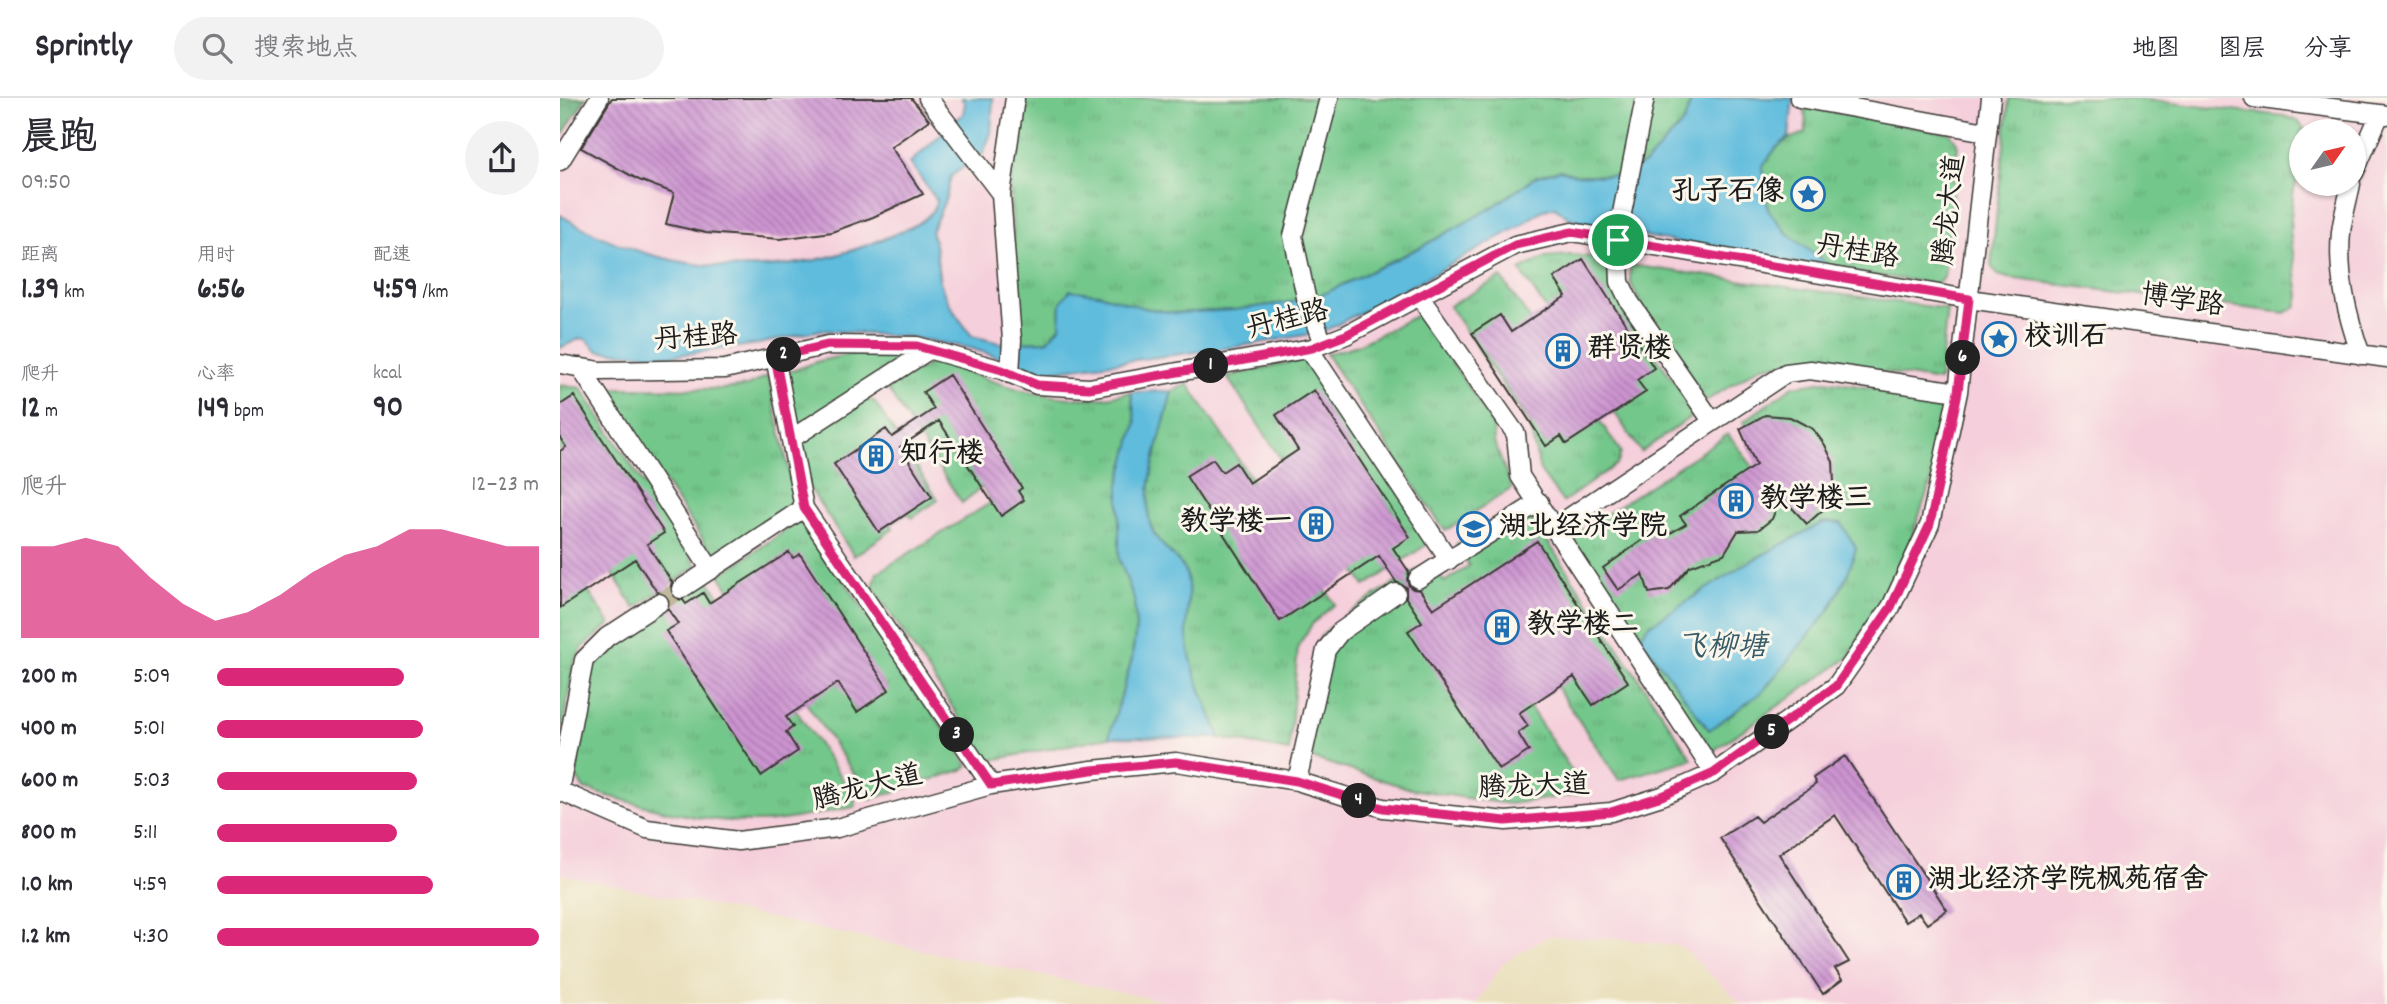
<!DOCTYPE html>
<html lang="zh">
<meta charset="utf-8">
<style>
:root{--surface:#fff;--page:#f2f2f3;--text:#2b2b33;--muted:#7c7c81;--line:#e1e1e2;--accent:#db2777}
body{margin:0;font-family:Dekko,"LXGW WenKai TC",sans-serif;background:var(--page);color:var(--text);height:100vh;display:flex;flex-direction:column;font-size:26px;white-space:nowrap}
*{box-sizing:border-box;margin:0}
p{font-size:23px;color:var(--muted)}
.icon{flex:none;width:38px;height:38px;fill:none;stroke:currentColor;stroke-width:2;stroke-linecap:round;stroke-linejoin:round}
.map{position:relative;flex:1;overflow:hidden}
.panel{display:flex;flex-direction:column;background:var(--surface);width:560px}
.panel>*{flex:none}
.needle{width:46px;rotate:56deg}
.buttons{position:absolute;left:1729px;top:21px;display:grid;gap:14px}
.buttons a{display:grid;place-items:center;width:77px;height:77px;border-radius:50%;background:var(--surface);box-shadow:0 2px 5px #0004;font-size:35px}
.pin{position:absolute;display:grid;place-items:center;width:60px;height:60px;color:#fff;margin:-30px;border:4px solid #fff;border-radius:50%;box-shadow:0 2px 7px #0007}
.km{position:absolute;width:35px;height:35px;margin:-18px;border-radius:50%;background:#222;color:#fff;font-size:19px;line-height:35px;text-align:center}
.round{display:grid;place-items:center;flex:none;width:74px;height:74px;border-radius:37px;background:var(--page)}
.overview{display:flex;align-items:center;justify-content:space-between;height:119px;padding:0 21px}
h1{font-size:38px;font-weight:700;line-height:52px}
.figures{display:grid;grid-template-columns:repeat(3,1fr);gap:10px;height:119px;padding:7px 21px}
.figures div{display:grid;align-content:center}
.figures b{font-size:30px;font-weight:700}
.figures small{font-size:19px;font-weight:400}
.figures p{font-size:19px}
.chart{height:196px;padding:14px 21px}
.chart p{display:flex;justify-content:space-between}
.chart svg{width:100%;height:126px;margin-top:7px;fill:var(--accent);opacity:.7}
ul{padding:0 21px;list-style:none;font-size:23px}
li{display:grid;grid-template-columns:112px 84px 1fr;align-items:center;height:52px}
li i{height:18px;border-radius:9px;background:var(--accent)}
header{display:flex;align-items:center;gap:42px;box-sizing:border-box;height:98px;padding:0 35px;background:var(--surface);border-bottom:2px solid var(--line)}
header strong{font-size:33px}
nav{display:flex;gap:38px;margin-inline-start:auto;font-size:24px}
.search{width:490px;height:63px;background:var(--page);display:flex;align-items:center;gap:18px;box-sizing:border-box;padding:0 24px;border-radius:38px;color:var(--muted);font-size:26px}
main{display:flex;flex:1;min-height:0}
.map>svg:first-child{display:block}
.built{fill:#f5cfdb;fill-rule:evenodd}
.grass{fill:url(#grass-tufts);stroke:#487254;stroke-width:2;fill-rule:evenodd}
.forest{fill:url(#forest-crowns);stroke:#3d644a;stroke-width:2}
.water{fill:#5fbcdd;stroke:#3e6c7c;stroke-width:2}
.building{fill:url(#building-back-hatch)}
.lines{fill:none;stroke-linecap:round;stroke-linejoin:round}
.minor-tunnel{stroke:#c1b99d;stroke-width:18;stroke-dasharray:18 9;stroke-linecap:butt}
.minor-casing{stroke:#3b3934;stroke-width:21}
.minor{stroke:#fff;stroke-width:18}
.route-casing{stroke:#fff;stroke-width:14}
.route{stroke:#db2777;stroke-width:9}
.labels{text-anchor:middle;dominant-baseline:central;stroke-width:6;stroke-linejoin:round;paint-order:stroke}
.poi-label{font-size:28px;font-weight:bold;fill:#1c1c1c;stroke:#fbf7ec;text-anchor:start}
.street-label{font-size:28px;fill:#1c1c1c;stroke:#fbf7ec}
.water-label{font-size:30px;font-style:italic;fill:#375c69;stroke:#fbf7ec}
</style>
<header>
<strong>Sprintly</strong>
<div class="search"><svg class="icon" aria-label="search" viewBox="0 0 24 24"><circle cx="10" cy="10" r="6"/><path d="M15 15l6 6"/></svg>搜索地点</div>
<nav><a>地图</a><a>图层</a><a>分享</a></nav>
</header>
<main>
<section class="panel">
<div class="overview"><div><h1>晨跑</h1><p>09:50</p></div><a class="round"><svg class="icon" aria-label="share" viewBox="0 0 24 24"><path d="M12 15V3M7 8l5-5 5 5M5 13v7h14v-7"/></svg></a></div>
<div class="figures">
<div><p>距离</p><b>1.39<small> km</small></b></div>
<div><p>用时</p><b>6:56</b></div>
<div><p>配速</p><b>4:59<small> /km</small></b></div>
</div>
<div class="figures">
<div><p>爬升</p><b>12<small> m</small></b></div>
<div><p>心率</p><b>149<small> bpm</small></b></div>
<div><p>kcal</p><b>90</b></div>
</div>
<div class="chart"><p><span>爬升</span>12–23 m</p>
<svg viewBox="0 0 160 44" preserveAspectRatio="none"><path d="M0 44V12L10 12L20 9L30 12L40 23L50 32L60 38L70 35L80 29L90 21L100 15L110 12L120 6L130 6L140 9L150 12L160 12V44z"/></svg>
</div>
<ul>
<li><b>200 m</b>5:09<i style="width:58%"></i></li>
<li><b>400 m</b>5:01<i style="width:64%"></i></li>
<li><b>600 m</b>5:03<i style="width:62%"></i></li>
<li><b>800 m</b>5:11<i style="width:56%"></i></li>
<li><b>1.0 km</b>4:59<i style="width:67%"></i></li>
<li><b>1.2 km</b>4:30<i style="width:100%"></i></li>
</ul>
</section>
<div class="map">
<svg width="1827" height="906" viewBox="0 0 1827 906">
<defs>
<pattern id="grass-tufts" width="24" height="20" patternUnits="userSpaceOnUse" patternTransform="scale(1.75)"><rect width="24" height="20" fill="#73c78b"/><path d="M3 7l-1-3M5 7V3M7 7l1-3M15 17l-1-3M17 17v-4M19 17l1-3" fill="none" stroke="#63aa77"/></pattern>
<pattern id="forest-crowns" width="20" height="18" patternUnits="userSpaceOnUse" patternTransform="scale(1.75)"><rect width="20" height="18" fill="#5eac77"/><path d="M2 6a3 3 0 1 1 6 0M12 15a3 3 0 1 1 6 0" fill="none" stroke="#4d8b61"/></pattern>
<pattern id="building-back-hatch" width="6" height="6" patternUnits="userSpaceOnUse" patternTransform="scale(1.75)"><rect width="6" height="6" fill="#cd94d1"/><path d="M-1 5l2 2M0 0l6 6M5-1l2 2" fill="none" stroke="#a678a9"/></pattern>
</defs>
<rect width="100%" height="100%" fill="#fbf7ec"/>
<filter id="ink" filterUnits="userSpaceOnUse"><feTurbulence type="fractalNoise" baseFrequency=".0143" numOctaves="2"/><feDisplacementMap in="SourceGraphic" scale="14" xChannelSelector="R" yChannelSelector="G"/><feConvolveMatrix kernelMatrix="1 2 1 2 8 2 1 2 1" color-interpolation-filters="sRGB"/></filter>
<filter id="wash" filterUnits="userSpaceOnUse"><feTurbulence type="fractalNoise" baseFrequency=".00686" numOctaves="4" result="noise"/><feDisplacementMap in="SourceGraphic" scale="28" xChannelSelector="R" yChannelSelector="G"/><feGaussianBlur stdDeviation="1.57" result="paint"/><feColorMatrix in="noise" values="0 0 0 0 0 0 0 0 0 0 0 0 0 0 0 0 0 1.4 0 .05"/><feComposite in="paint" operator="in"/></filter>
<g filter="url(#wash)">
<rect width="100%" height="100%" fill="#eae0bd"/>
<!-- built -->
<path class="built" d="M 0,0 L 1827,0 L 1827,906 L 1181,906 L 1121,848 L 1063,841 L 988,838 L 944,864 L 916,906 L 617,906 L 0,776 ZM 1741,33 L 1794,33 L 1794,86 L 1741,86 Z"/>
<!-- grass -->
<path class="grass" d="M 464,0 L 1132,0 L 1124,24 L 1085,66 L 1056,78 L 1016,77 L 1000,72 L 978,78 L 933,109 L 861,149 L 753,201 L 674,212 L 615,215 L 584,210 L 501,204 L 500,229 L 487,243 L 460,244 L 449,77 Z
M 1449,0 L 1569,0 L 1724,18 L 1738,23 L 1746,33 L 1741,33 L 1741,70 L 1733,95 L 1730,133 L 1739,198 L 1736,209 L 1725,215 L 1448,180 L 1438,177 L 1431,168 Z
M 1245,9 L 1390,35 L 1398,46 L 1384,179 L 1377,186 L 1275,172 L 1228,136 L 1208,112 L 1202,69 C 1216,49 1222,41 1246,35 Z
M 1011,157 L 1055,161 L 1057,186 L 1068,218 L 1136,315 L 1081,354 L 960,172 L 986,159 Z
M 1070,167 L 1387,211 L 1379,283 L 1250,262 L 1202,268 L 1146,303 L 1081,208 L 1070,183 Z
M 941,179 L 1061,354 L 1058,365 L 1003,404 L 980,373 L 969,325 L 889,208 Z
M 859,216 L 933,325 L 934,344 L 952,390 L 885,433 L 766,256 L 798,247 Z
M 290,256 L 349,259 L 235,331 L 224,276 L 259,263 Z
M 748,260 L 872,443 L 805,488 L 667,279 Z
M 377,262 C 428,283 483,304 539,300 C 549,299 560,296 571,294 L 576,325 L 559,387 L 559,460 L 574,501 L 576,529 L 572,561 L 549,639 L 428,663 L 313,489 L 317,475 L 432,404 L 422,389 L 402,405 L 327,290 Z
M 208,278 L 236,405 L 155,460 L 42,290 L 162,291 L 187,288 Z
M 1265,283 L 1384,301 L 1376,370 L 1345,457 L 1289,559 L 1147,657 L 1012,439 L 1168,336 L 1197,374 L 1210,366 L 1183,324 L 1233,288 ZM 1264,424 L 1296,450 L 1287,478 L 1269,513 L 1235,552 L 1081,539 L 1088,528 L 1187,465 Z
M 628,286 L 775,506 L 753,525 L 738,548 L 729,653 L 660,640 C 648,608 630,573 627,538 C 625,519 631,499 627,480 C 624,461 598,450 591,429 C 580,397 604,327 612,293 Z
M 0,287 L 21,290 L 137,468 L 75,510 L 0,394 Z
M 306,301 L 314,303 L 378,402 L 352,420 L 348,415 L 331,426 L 333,431 L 294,458 L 249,389 L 242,343 Z
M 962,405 L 1132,661 L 1059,682 L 981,566 L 954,585 L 1026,695 L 950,706 L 913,701 L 851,691 L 745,658 C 747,632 749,561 760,540 C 771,523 849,477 871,463 L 884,484 L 909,468 L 896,446 Z
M 238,424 L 247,427 L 408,668 L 402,672 L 311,701 L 160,477 Z
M 0,451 L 50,526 L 23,549 L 14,564 L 0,643 Z
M 149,483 L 295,700 L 295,709 C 262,714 227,724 194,724 C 135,724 80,707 24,691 L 16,679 C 20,647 21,601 31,571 C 40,547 124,499 149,483 Z"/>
<!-- forest -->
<path class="forest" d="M 0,0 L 26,0 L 0,41 Z"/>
<!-- water -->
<path class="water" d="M 401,0 L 433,0 L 431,35 L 423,56 L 391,78 L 386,100 L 371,134 C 380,153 375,172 382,190 C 388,208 401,223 412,238 L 440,245 L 487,243 L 500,229 L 501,204 L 510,192 L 539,196 L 584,210 L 615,215 L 674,212 L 753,201 L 861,149 L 933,109 L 977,78 L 1000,72 L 1016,77 L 1056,78 L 1085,66 L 1124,24 L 1132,0 L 1233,0 L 1229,39 L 1216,50 L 1202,69 L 1208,112 L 1228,136 L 1275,172 L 1050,132 L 1009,120 L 995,109 L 981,113 L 958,129 L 868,179 L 763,234 L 675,249 L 483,274 L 410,250 L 349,239 L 261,232 L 198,246 L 110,258 L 38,253 L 27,242 L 21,240 L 0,250 L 0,117 C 104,179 217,186 328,139 C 348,130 370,125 377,103 L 350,65 L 403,16 L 405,5 Z
M 612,293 C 604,327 580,397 591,429 C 598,450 624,461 627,480 C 631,499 625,519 627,538 C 630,573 648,608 660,640 L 549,639 L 572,561 L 576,529 L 574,501 L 559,460 L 559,387 L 576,325 L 571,294 Z
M 1264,424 L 1281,425 L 1296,450 L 1287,478 L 1269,513 L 1202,594 L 1149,632 L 1080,539 L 1088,528 L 1187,465 Z"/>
<g id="blocks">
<!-- building -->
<path class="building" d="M 52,0 L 351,0 L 369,22 L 331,49 L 363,96 L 313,119 L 272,134 L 220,141 L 146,135 L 106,126 L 114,95 L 79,82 L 21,50 Z
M 1023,161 L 1094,270 L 1077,282 L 1086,294 L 1006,346 L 1001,338 L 986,348 L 912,235 L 940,217 L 951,234 L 1006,198 L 994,180 Z
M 389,277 L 462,390 L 458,393 L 464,402 L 441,418 L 379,323 L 340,349 L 372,399 L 319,434 L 274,366 L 326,331 L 332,339 L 374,311 L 363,294 Z
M 754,292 L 850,439 L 833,450 L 849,474 L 847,481 L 849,488 L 853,491 L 860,492 L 873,511 L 977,443 L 1068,584 L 1033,607 L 1014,579 L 959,615 L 968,628 L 958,635 L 969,653 L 939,672 L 848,533 L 862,524 L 846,500 L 846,489 L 836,484 L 819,458 L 720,523 L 626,378 L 653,361 L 662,374 L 676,365 L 689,385 L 738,352 L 716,317 Z
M 14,298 L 104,435 L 87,446 L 112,484 L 110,491 L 112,498 L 117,501 L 123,502 L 126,506 L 143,495 L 149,505 L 229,454 L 233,460 L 240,456 L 329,592 L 297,614 L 278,585 L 226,619 L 233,629 L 226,634 L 238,653 L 201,678 L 106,533 L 118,526 L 108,511 L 110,505 L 109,499 L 103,495 L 97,494 L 75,461 L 0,510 L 0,353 L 6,349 L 0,340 L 0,307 Z
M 1205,317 L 1230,319 L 1253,331 L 1265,347 L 1273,364 L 1274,385 L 1266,409 L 1247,426 L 1221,398 L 1212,421 L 1198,432 L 1178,433 L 1164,456 L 1130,468 L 1109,492 L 1089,495 L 1083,476 L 1058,492 L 1043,470 L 1097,432 L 1102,440 L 1126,426 L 1120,418 L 1196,367 L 1180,331 Z
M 1285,658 L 1387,812 L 1367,826 L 1359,815 L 1345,824 L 1275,717 L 1219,756 L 1289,864 L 1275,871 L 1282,882 L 1263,896 L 1160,740 L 1194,718 L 1200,724 L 1256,686 L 1253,680 Z"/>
</g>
</g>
<g filter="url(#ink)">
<use href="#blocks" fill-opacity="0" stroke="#3b3934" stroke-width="2"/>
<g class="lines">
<!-- minor-tunnel -->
<path class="minor-tunnel" d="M 99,505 L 121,491"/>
<!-- minor casing -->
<g class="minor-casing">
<path id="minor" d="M 368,0 L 441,96
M 1085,0 L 1058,135 L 1060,184 L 1069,203 L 1152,323
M 1239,0 L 1426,34
M 1694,0 L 1827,17
M 0,63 L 39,0
M 1794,75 L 1820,16
M 1791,86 C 1788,101 1783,118 1781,134 C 1777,177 1787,217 1801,257
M 859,198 L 956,336 L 960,378 L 1154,675
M 763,246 L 746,199 L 733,138 L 769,0
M 749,251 L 889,462
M 215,259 L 244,410 L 431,687
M 0,266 L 40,273 L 165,271 L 268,247 L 357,248 L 442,272 L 477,287 L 529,290 L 752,250 L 786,237 L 955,147 L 1012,134 L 1409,201 L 1827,260
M 20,269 L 151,472
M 450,276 L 452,242 L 441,96 L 455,0
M 231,341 L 369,252
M 995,429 L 1226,275 L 1250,272 L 1398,294
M 858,481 L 979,404
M 121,491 L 244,410
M 737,683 L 766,552 L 780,534 L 836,495
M 0,688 L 24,562 L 47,539 L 99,505
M 0,693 L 87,731 L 178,743 L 277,730 L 431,687 L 532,672 L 616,664 L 737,683 L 823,710 L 946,723 L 1051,714 L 1102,698 L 1154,675 L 1276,588 L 1331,509 L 1370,426 L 1398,294 L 1431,0"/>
</g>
<!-- minor -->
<use href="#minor" class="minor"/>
</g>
</g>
<g class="lines" filter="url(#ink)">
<!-- route casing -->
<g class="route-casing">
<path id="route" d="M 1012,134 L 1409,201 L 1398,294 L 1370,426 L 1331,509 L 1276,588 L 1154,675 L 1102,698 L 1051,714 L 946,723 L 823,710 L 737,683 L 616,664 L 532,672 L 431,687 L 244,410 L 215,259 L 268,247 L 357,248 L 442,272 L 477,287 L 529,290 L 752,250 L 786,237 L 955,147 Z"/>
</g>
<!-- route -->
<use href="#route" class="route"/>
</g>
<!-- icons -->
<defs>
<g id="sight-ring" transform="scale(1.75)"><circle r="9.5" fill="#fbf7ec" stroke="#1f6fb2" stroke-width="1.5"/><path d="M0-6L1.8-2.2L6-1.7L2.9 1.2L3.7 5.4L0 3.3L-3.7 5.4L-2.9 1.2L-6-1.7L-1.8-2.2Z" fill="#1f6fb2"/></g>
<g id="building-ring" transform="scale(1.75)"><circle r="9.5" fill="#fbf7ec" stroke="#1f6fb2" stroke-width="1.5"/><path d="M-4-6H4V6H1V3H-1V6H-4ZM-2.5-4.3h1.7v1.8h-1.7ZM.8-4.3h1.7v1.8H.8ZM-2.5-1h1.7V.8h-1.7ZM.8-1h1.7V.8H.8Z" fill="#1f6fb2"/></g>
<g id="university-ring" transform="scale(1.75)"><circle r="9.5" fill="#fbf7ec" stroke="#1f6fb2" stroke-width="1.5"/><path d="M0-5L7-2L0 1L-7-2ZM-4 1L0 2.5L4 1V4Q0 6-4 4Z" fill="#1f6fb2"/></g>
</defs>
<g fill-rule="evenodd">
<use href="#sight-ring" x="1248" y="96"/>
<use href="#sight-ring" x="1439" y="241"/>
<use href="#building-ring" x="1003" y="253"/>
<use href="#building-ring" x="316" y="358"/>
<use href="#building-ring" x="1176" y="403"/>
<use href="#building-ring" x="756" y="426"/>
<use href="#university-ring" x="914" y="431"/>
<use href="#building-ring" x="942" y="529"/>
<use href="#building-ring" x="1344" y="784"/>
</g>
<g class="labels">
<!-- poi labels -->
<g class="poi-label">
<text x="1224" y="96" text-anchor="end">孔子石像</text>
<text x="1464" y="241">校训石</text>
<text x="1028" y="253">群贤楼</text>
<text x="340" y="358">知行楼</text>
<text x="1200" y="403">教学楼三</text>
<text x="732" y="426" text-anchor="end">教学楼一</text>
<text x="939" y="431">湖北经济学院</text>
<text x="967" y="529">教学楼二</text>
<text x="1368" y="784">湖北经济学院枫苑宿舍</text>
</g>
<!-- street labels -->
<g class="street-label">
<text transform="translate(1392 112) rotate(-84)">腾龙大道</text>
<text transform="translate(1297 156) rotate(10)">丹桂路</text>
<text transform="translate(1622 205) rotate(8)">博学路</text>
<text transform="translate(728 224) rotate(-14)">丹桂路</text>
<text transform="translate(136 242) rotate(-4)">丹桂路</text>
<text transform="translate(974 691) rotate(-2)">腾龙大道</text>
<text transform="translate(308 692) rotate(-14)">腾龙大道</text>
</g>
<!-- water labels -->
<g class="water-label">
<text x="1162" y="551">飞柳塘</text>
</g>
</g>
</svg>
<div class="buttons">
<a><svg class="needle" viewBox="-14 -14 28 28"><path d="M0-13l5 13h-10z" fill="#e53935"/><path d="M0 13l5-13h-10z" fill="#7c7c81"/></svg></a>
</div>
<div class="pin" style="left:1058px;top:142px;background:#1e9e55"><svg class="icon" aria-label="arrive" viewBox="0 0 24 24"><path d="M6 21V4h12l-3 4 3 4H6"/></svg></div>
<b class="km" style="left:651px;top:268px">1</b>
<b class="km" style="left:224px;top:257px">2</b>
<b class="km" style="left:397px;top:637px">3</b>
<b class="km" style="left:799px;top:703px">4</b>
<b class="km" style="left:1212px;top:634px">5</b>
<b class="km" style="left:1403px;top:260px">6</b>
</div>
</main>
